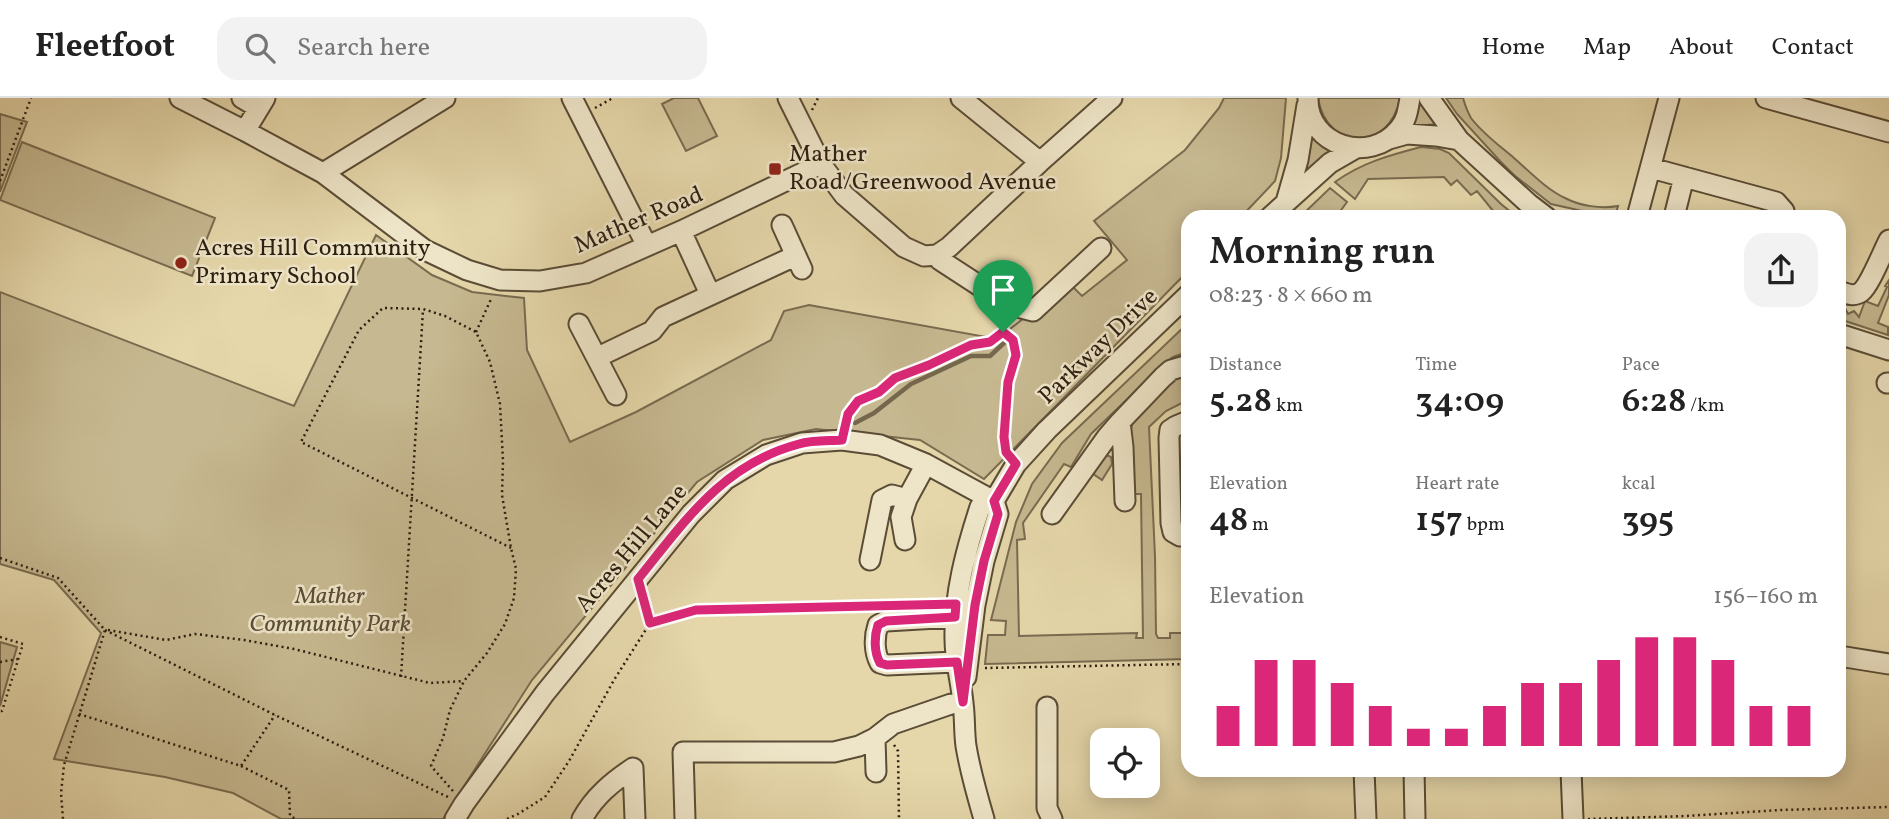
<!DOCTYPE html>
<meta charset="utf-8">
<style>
:root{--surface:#fff;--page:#f2f2f2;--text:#222;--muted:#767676;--line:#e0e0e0;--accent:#db2777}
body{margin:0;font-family:Vollkorn,serif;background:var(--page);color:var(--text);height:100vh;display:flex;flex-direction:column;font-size:26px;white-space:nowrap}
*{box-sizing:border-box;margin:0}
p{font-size:23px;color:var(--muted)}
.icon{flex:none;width:38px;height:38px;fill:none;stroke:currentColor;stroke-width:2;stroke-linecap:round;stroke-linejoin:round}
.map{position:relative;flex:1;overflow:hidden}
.side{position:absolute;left:1181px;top:112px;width:665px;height:567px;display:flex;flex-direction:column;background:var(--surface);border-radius:21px;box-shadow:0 4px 18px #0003}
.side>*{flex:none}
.buttons{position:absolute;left:1090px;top:630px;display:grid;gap:14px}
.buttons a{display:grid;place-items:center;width:70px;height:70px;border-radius:14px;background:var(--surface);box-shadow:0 4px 18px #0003;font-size:35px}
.pin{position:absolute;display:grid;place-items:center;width:60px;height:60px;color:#fff;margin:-72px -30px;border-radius:50% 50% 50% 0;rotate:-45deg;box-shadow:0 0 7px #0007}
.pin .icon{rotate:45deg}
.round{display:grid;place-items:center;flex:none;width:74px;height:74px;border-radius:21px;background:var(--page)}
.headline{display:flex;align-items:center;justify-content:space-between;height:119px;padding:0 28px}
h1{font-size:38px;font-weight:600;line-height:52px}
.figures{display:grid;grid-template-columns:repeat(3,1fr);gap:10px;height:119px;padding:7px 28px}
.figures div{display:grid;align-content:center}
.figures b{font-size:35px;font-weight:600}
.figures small{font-size:19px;font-weight:400}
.figures p{font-size:19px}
.chart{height:196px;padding:14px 28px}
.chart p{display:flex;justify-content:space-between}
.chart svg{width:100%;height:126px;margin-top:7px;stroke:var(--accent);stroke-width:6}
header{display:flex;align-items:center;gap:42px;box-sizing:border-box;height:98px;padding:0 35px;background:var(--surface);border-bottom:2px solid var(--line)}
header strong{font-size:33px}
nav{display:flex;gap:38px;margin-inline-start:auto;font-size:24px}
.search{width:490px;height:63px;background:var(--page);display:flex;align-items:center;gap:18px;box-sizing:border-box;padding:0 24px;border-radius:21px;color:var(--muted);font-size:26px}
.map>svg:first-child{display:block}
.green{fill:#c6b890;stroke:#796b50;stroke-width:2}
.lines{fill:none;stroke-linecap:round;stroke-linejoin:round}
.stream{stroke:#75674d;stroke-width:4.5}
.minor-casing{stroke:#5a4c36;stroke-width:23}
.path{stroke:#2c1e10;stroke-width:2.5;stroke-dasharray:2 3.5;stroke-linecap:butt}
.minor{stroke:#eee5c8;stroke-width:19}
.route-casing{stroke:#fff;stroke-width:14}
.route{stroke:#db2777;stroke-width:9}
.poi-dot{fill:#8f2418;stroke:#eee5c8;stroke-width:2.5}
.labels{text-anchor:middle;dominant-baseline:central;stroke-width:5;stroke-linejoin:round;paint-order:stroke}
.poi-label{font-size:24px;fill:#2c1e10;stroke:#eee5c8;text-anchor:start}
.street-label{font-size:24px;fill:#2c1e10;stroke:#eee5c8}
.park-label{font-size:24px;font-style:italic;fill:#5a4c36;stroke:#eee5c8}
</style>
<header>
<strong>Fleetfoot</strong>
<div class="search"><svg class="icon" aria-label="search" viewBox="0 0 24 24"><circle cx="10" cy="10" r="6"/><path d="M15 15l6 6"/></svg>Search here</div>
<nav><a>Home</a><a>Map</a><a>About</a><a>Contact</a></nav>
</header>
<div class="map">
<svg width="1889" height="721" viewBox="0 0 1889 721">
<rect width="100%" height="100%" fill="#e5d7aa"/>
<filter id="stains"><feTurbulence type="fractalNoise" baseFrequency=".00286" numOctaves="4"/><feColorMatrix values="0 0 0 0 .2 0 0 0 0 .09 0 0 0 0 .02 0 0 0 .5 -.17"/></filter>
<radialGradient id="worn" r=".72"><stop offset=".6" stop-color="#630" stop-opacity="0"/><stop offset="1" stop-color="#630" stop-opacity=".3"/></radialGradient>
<!-- green -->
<path class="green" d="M 674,0 L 698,0 L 717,38 L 686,53 L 662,6 Z
M 1224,0 L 1286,0 L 1281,60 L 1275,83 L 1241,119 L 1188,119 L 1188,173 L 984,381 L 920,342 L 816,331 L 763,342 L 697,384 L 532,582 L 443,721 L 281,721 L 233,695 L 165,679 L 54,661 L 101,535 L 54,482 L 0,466 L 0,194 L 294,308 L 376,137 L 432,177 L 472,194 L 524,200 L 527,252 L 570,344 L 636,314 L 771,242 L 784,213 L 809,207 L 997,241 L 1069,185 L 1082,198 L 1127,162 L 1094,123 L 1185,52 L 1219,10 Z
M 1318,0 L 1400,0 C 1390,54 1327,54 1318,0 Z
M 1446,0 L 1463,0 C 1465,7 1467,13 1471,20 C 1483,36 1500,48 1514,60 C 1530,74 1546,91 1565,100 C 1580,108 1601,111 1618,108 L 1616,115 L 1612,115 L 1609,119 L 1551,106 L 1514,77 L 1500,63 L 1457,16 Z
M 1421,3 L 1441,26 L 1411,28 Z
M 0,16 L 27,24 L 0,94 Z
M 1312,39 L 1333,56 L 1300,82 Z
M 22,44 L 215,120 L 192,178 L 0,102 Z
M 1421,49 L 1440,51 L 1449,55 L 1501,106 L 1517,119 L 1498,119 L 1477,93 L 1471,97 L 1457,82 L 1451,87 L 1444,79 L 1368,81 L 1355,101 L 1335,84 C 1361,65 1390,57 1421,49 Z
M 1330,90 L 1347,104 L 1336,119 L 1300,119 Z
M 1889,182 L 1889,197 L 1878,225 L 1888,229 L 1888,237 L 1839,221 L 1839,214 L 1845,210 L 1848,216 L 1854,213 L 1859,219 L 1865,203 L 1878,208 L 1887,189 L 1885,188 Z
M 1188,225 L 1188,254 L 1173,259 L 1165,265 L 1091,336 L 1071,369 L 1064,366 L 1023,425 L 1025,441 L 1017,442 L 1019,538 L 1137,535 L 1136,540 L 1143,540 L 1141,396 L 1131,396 L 1130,338 L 1133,320 L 1174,281 L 1188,275 L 1188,302 L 1166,313 L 1149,329 L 1155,458 L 1156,536 L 1158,540 L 1170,540 L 1170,535 L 1188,535 L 1188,561 L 985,566 L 988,537 L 1005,537 L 1006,523 L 991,522 L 1016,424 L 1032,386 L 1062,345 Z
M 1104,356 L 1111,359 L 1112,366 L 1102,382 L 1089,373 Z
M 0,544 L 17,549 L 0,608 Z"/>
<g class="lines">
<!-- stream -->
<path class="stream" d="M 855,325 L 874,315 L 911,286 L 971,258 L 990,258 L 1004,245"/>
<!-- minor casing -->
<g class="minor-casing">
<path id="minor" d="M 180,0 L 245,33 L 323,75 L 425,152 L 467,172 L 500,182 L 540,183 L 586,175 L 681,133 L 821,66
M 242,0 L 259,10
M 572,0 L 647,148
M 788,0 L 821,66 L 844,97 L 904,149 L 924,158 L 937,157 L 949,149 L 1040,64 L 1112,0
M 961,0 L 1040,64
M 1308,0 C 1307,48 1370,67 1399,31 C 1407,22 1408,11 1410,0
M 1429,0 L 1459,42 L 1529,106 L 1546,119
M 1766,0 L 1889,34
M 245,33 L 265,0
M 1389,41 L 1407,36 L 1436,38 L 1459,42
M 1651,70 L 1776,104 L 1784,113 L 1785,119
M 323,75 L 445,0
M 1286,104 L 1298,62 L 1307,7
M 1270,119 L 1330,65 L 1356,50
M 1637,119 L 1669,0
M 1674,119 L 1684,79
M 782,127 L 802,171
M 681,133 L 710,196
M 937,157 L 940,162 L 1009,207 L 1033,213 L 1101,150
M 1839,193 C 1847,196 1854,199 1861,194 C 1870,187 1883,153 1889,142
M 579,226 L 616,297
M 1839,236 L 1889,252
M 598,259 L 652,233 L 663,219 L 795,158
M 1887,285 L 1889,285
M 1188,323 L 1176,328 L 1170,332 L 1169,340 L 1171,425 L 1173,434 L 1180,438 L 1188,438
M 1120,324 L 1123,349 L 1125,403
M 1052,416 L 1107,339 L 1120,324 L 1163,279 L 1171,272 L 1188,267
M 905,442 L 901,419 L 907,401 L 926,366
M 870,462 L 882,402 L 892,397 L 907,401
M 955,519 L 886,523 L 878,527 C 874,539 874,554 880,565 L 887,567 L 956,564
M 1839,558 L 1889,566
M 966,579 L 975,507 L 984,463 L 998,416 L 994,403
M 1047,609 L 1047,710 L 1052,721
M 875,640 L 876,674
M 633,670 L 635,721
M 1364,672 L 1366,721
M 1414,672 L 1415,721
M 1571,672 L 1573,721
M 455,721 L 464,706 L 545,595 L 691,416 L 725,382 L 766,357 L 802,345 L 842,342 L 880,347 L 926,366 L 994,403
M 582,721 C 594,699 612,684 633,670
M 685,721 L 683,654 L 834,654 L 859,648 L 875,640 L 893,626 L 951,606 L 963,604
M 984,721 C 977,697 970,673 966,648 C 964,634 965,619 963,605 C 961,583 955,563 955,541 C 954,496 966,452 980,409 L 994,403 L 1016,366 L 1047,332 L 1188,197"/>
</g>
<!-- path -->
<path class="path" d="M 595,10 L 613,0
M 812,12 L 818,0
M 0,83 L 31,0
M 1247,119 L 1255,112
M 1005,224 L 1003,234 L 1013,242 C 1016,262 1011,266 1008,285 C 1005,306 1003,330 1006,351
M 476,234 L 492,199
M 846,325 L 848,316 L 858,303 L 879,294 L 895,280 L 929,267 L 971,247 L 990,244 L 1003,234
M 0,460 L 58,480 L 105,532 L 64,667 L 61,695 L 63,721
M 644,501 L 650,525 L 696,512 L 875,508
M 105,532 L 275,617 L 448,699
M 108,532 L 166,542 L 195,536 L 244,542 L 294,551 L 430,585 L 464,583
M 0,539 L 23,546 L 2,613 L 0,613
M 0,564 L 18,561
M 985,570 L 1188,566
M 401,579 L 423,212
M 79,616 L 241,668 L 275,617
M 894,647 L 898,653 L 899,721
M 241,668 L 289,692 L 290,718 L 296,721
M 453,693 L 431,668 L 443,640 L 450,612 L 464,583 L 487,555 L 505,526 L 514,500 L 516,471 L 511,450 L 502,397 L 503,363 L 500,306 L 490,264 L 476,234 L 445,218 L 423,211 L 383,210 L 359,232 L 301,344 L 511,450
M 507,721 L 518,716 L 545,699 L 569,663 L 614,582 L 650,525
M 1588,721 L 1686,718 L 1780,712 L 1889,709"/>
<!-- minor -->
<use href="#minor" class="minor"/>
</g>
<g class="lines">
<!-- route casing -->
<g class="route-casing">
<path id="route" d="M 1003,234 L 1013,242 L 1016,257 L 1008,284 L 1004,339 L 1006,354 L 1016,366 L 994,403 L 998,416 L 984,463 L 975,507 L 963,604 L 957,564 L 887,567 L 880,565 C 874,554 874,539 878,527 L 886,523 L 955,519 L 956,506 L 696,512 L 650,525 L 638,481 C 685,423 723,366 799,346 C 812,342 828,343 842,342 L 848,316 L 858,303 L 879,294 L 895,280 L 929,267 L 971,247 L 990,244 Z"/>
</g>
<!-- route -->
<use href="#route" class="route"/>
</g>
<!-- markers -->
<g class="poi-dot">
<rect x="768" y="64" width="14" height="14" rx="3.5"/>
<circle cx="181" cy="165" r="7"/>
</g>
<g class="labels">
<!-- poi labels -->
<g class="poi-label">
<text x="789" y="57">Mather<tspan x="789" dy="28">Road/Greenwood Avenue</tspan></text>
<text x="195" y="151">Acres Hill Community<tspan x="195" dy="28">Primary School</tspan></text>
</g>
<!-- street labels -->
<g class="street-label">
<text transform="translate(639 123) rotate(-23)">Mather Road</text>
<text transform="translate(1099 249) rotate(-44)">Parkway Drive</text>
<text transform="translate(632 451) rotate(-50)">Acres Hill Lane</text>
</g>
<!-- park labels -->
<g class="park-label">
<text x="330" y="499">Mather<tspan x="330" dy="28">Community Park</tspan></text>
</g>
</g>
<rect width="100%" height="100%" filter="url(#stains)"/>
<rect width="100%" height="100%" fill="url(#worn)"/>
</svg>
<div class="buttons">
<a><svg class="icon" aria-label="locate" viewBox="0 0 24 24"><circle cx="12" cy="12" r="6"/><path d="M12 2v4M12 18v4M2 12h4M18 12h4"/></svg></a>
</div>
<div class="pin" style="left:1003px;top:234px;background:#1e9e55"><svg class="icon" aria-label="arrive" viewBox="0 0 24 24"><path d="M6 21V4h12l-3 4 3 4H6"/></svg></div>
<section class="side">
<div class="headline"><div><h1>Morning run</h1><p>08:23 · 8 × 660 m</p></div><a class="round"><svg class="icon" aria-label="share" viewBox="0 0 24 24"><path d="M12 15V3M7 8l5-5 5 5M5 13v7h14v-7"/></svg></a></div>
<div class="figures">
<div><p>Distance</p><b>5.28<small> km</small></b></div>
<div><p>Time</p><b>34:09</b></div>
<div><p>Pace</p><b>6:28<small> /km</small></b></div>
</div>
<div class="figures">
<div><p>Elevation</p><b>48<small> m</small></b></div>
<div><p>Heart rate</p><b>157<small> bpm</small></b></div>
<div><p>kcal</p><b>395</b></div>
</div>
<div class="chart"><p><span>Elevation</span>156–160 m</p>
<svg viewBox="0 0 160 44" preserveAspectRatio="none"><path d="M5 44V30M15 44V14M25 44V14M35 44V22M45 44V30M55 44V38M65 44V38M75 44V30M85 44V22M95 44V22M105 44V14M115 44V6M125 44V6M135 44V14M145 44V30M155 44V30"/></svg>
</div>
</section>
</div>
